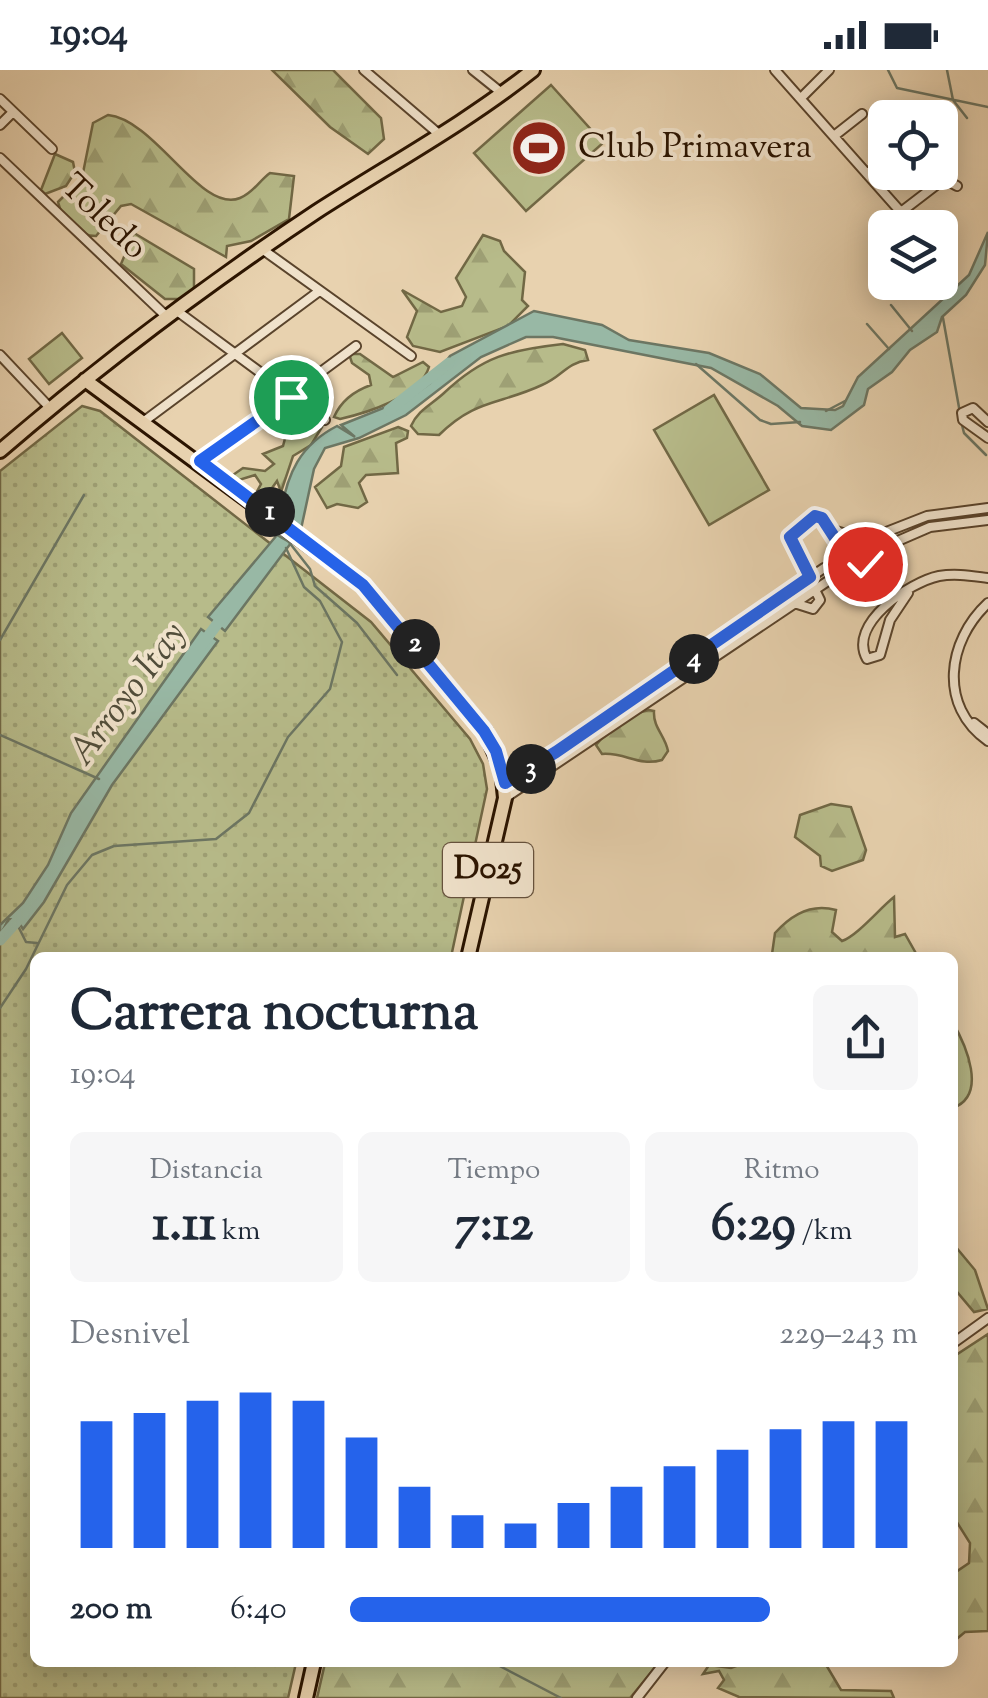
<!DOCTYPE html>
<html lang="es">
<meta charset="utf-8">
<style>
:root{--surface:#fff;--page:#f6f6f7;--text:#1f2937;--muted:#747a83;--accent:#2563eb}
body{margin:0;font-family:"Sorts Mill Goudy",serif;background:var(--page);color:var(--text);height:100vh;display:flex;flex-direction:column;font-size:38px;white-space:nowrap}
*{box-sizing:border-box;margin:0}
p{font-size:32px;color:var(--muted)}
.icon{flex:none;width:55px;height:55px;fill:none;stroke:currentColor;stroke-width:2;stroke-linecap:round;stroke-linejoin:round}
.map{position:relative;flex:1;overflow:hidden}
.side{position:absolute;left:30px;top:882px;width:928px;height:715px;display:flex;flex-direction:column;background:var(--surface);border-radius:15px;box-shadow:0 5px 25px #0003}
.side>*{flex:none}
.fabs{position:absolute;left:868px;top:30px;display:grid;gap:20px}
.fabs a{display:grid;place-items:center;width:90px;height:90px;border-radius:15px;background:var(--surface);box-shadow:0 5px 25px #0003;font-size:50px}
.pin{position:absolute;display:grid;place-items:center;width:85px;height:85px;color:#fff;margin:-42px;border:5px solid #fff;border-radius:50%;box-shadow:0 2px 10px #0007}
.km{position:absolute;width:50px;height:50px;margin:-25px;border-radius:50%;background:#222;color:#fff;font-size:28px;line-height:50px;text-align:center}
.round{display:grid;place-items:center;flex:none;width:105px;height:105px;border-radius:15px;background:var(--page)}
.summary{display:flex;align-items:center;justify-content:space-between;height:170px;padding:0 40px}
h1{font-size:55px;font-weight:700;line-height:75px}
.metrics{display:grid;grid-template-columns:repeat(3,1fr);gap:15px;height:170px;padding:10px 40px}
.metrics div{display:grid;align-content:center;border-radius:15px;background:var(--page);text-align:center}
.metrics b{font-size:50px;font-weight:700}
.metrics small{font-size:28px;font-weight:400}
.metrics p{font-size:28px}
.chart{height:280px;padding:20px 40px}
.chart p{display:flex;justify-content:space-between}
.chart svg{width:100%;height:180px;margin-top:10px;stroke:var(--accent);stroke-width:6}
ul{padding:0 40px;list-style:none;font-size:32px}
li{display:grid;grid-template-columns:160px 120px 1fr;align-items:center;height:75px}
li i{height:25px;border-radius:12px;background:var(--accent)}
.status{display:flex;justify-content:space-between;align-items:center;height:70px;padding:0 50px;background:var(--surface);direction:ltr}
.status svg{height:28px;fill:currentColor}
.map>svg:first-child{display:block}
.grass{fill:url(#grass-dots);stroke:#716845;stroke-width:2.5}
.forest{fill:url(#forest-firs);stroke:#716845;stroke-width:2.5}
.garden{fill:#b7bb8a;stroke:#716845;stroke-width:2.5}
.water{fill:#98b8a5;stroke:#6c7663;stroke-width:2.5}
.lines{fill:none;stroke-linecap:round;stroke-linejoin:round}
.stream{stroke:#6c7663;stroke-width:2.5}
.river{stroke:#98b8a5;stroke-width:11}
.minor-casing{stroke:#5a442c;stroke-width:12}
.primary-casing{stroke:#2b1400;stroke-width:18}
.minor{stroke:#f0e2cb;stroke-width:8}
.primary{stroke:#e8d2af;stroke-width:12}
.route-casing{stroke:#fff;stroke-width:20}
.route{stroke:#2563eb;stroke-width:12}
.labels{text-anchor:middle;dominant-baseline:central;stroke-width:8;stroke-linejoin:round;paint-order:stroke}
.shield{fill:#f0e2cb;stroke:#66523d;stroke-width:2.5}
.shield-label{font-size:32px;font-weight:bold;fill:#2b1400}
.poi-label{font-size:35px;fill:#2b1400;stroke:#f0e2cb;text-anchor:start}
.street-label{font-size:35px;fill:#2b1400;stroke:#f0e2cb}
.water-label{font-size:38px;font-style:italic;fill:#514d3a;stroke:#f0e2cb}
</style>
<div class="status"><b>19:04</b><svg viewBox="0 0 49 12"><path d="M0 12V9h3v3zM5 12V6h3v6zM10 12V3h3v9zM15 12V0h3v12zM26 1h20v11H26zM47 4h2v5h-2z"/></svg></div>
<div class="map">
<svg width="988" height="1628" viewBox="0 0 988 1628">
<defs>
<pattern id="grass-dots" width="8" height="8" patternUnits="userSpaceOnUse" patternTransform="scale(2.5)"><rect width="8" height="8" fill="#b7bb8a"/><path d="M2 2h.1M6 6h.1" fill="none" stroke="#9ea075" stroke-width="1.8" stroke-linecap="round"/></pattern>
<pattern id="forest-firs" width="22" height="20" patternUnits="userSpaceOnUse" patternTransform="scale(2.5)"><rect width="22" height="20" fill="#b7bb8a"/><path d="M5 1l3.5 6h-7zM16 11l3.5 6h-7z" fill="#9ea075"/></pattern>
</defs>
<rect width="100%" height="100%" fill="#e8d2af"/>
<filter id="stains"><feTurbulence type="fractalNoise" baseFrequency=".002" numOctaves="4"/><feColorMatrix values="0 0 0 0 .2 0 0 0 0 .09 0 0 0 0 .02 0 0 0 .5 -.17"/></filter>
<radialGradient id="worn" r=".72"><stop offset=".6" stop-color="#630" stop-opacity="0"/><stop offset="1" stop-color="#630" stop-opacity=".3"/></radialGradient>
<!-- grass -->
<path class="grass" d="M 82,336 L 100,341 L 371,552 L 470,669 L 483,694 L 487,719 L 451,887 L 35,888 L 35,1592 L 296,1593 L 288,1628 L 0,1628 L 0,401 Z"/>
<!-- forest -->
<path class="forest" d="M 272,0 L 333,0 L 381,48 L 384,69 L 368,84 L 330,57 Z
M 108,45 C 156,50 201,144 240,128 C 253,123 259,111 270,103 L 294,106 L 289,149 L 251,171 L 227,176 L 226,187 L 131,134 L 121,136 L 96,166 C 78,166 62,149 58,132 L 82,108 L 93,53 Z
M 55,84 L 73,92 L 75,102 L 66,116 L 45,124 L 41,120 Z
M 134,163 L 194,199 L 194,220 L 187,229 L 165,229 L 121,194 Z
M 483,165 L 500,171 L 504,181 L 525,202 L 522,230 L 528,236 L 508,256 L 440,282 L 413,276 L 407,267 L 417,241 L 402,220 L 441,242 L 462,236 L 466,227 L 456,208 Z
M 563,274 L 585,280 L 588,290 C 566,293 562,307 542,315 C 499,335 475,329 439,365 L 418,364 L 411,356 C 418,340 431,335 444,323 C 483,286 510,280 563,274 Z
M 349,284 L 360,284 L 393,307 L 423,292 L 429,297 C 420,327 366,343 340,349 L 334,347 C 341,331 354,321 371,315 L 369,305 L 352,293 Z
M 279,343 L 296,344 L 322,357 L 311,375 L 293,386 L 276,437 L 272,433 L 280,419 L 277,411 L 265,428 L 254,427 L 261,414 L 255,405 L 239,410 L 230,407 L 243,398 L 265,401 L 274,394 L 263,384 L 283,376 L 287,361 Z
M 398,357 L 408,361 L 407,368 L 396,373 L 398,403 L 366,405 L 359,413 L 367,432 L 358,438 L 337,434 L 327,438 L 315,417 L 341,396 L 344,377 Z
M 649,640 L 654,641 C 653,658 665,665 668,681 L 662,690 C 639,697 625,682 602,684 L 596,675 C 609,659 629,644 649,640 Z
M 831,734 L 851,737 L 866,780 L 863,790 L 832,801 L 821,796 L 820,786 L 795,767 L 800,745 Z
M 894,827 L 895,867 L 905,864 L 918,887 L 772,884 L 775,863 C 791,845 812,833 836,840 L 832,862 L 842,871 C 857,866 880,838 894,827 Z
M 952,951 C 966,975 988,1025 953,1038 Z
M 955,1176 L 975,1200 L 988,1239 L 974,1242 L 953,1217 Z
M 988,1264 L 988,1561 L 965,1562 L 953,1572 L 953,1504 L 969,1493 L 970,1473 L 953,1446 L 953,1287 Z
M 325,1593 L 325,1592 L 659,1593 L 630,1628 L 317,1628 Z
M 744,1593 L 825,1593 L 841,1620 L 891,1621 L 894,1628 L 739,1627 L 718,1618 L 724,1610 L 719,1601 L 703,1604 L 709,1595 L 731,1598 Z"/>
<!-- garden -->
<path class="garden" d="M 551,15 L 603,73 L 526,141 L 474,83 Z
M 62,263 L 82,288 L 49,314 L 29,289 Z
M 714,325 L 769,420 L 709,455 L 654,360 Z"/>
<!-- water -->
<path class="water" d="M 988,162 L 985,195 L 966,225 L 942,247 L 937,262 L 910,280 L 892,302 L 868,319 L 864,335 L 831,360 L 802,356 L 778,336 L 711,298 L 553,267 L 526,267 L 481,287 L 406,345 L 359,368 L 325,378 L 314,399 L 301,459 L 281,442 C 287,404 300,375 337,356 L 355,367 L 341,355 L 411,327 L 430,313 L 450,286 L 534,241 L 602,255 L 629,270 L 709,283 L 760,304 L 801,338 L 835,340 L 843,336 L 858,307 L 969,205 Z
M 277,465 L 291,473 L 225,561 L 208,547 Z
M 201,559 L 218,571 L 112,715 L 44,832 L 23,859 L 17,850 L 9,849 L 0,865 L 0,855 L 23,833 L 48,795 L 71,743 Z"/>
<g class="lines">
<!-- stream -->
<path class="stream" d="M 888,0 L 897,18 L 988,37
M 947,0 L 953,30 L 967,48
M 891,235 L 912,261
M 943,248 L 960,343
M 867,254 L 889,279
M 696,294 L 760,350 L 771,354 L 800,352
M 826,341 L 845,331
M 961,351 L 964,363 L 986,385
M 285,467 L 310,499 L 315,516 L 357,553 L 397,605
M 0,570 L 84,425
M 0,665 L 99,709
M 0,870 L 7,852 L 16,852 L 26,872 L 37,873
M 0,938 L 26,899 L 67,815 L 92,785 L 114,776 L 216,769 L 249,743 L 288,667 L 330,619 L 342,572 L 320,531 L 304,517 L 286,478
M 492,1592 L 561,1628"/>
<!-- river -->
<path class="river" d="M 389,340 L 449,293
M 201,576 L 226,542
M 0,870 L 27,840"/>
<!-- minor casing -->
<g class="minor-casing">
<path id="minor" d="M 364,0 L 440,65
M 473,0 L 503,24
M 775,0 L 915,158
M 801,28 L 829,0
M 0,29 L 52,79
M 939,48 L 943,43
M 0,55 L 13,42
M 834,66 L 862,44
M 0,88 L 167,247
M 867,104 L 885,90
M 901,142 L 944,109 L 957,116
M 262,179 L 411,286
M 940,186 L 949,196
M 177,241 L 325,350
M 0,285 L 50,338
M 143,352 L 318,222
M 988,352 L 973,338 L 962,343 L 963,350 L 988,368
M 200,391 L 356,276
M 833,460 L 864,470
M846 484a12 12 0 1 1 24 0a12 12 0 1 1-24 0Z
M 858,473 L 927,446 L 988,438
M 870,483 L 930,457 L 988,450
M 831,493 L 847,483
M 840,504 L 855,496
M 908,523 L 890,550 L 880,585 L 867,589 C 847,554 910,512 939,506 C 956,503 972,506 988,508
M 791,532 L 813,539 L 820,530 L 791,471 L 793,461 L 819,446 L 843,479 L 848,479
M 988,533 C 947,571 938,636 988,671
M 974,653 L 988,664
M 505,713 L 556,682 L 824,498
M 505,728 L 831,509
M 952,1274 L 988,1248
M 637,1628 L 665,1592"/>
</g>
<!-- primary casing -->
<g class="primary-casing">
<path id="primary" d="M 85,310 L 363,515 L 485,661 L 502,699 L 505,728 L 468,888
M 0,381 C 100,295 206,215 316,142 C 389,95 465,54 533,0
M 306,1628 L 314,1592"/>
</g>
<!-- minor -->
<use href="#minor" class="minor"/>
<!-- primary -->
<use href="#primary" class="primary"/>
</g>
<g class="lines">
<!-- route casing -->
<g class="route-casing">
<path id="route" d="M 291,327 L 200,391 L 363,515 L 484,661 L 496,681 L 505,713 L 556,682 L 810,507 L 790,467 L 815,446 L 822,448 L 842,479 L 848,480 L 850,492 L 865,494"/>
</g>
<!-- route -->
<use href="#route" class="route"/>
</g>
<!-- icons -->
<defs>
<g id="stadium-disc" transform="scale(2.875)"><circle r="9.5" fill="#8f2418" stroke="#f0e2cb"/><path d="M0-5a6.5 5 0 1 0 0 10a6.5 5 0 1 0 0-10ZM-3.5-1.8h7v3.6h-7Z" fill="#fff"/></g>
</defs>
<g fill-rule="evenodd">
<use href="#stadium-disc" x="539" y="78"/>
</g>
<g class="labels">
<!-- shield labels -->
<rect class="shield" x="443" y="773" width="90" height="54" rx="8"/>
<g class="shield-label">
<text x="488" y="800">D025</text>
</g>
<!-- poi labels -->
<g class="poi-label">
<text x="578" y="78">Club Primavera</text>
</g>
<!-- street labels -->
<g class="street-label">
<text transform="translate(103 148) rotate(44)">Toledo</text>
</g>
<!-- water labels -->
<g class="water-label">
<text transform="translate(129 625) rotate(-53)">Arroyo Itay</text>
</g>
</g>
<rect width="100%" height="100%" filter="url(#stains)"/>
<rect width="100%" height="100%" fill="url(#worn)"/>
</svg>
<div class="fabs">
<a><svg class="icon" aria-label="locate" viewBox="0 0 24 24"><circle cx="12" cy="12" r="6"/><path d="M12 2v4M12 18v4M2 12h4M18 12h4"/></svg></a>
<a><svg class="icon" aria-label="layers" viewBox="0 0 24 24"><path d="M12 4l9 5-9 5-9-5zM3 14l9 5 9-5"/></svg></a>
</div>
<div class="pin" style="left:291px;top:327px;background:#1e9e55"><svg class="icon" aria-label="arrive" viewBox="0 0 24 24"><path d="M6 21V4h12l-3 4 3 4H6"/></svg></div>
<div class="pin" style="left:865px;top:494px;background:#d93025"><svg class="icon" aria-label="check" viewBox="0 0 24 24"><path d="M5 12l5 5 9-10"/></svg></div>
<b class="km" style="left:270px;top:442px">1</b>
<b class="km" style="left:415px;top:574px">2</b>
<b class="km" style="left:531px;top:699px">3</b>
<b class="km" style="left:694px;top:589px">4</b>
<section class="side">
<div class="summary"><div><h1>Carrera nocturna</h1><p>19:04</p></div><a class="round"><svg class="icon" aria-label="share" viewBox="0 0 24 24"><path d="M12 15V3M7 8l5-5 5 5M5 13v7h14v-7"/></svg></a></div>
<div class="metrics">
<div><p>Distancia</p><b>1.11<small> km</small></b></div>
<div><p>Tiempo</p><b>7:12</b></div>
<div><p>Ritmo</p><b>6:29<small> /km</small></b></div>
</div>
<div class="chart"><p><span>Desnivel</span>229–243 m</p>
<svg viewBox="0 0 160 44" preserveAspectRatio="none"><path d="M5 44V13M15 44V11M25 44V8M35 44V6M45 44V8M55 44V17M65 44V29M75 44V36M85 44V38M95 44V33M105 44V29M115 44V24M125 44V20M135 44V15M145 44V13M155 44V13"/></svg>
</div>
<ul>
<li><b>200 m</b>6:40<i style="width:74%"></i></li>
</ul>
</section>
</div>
